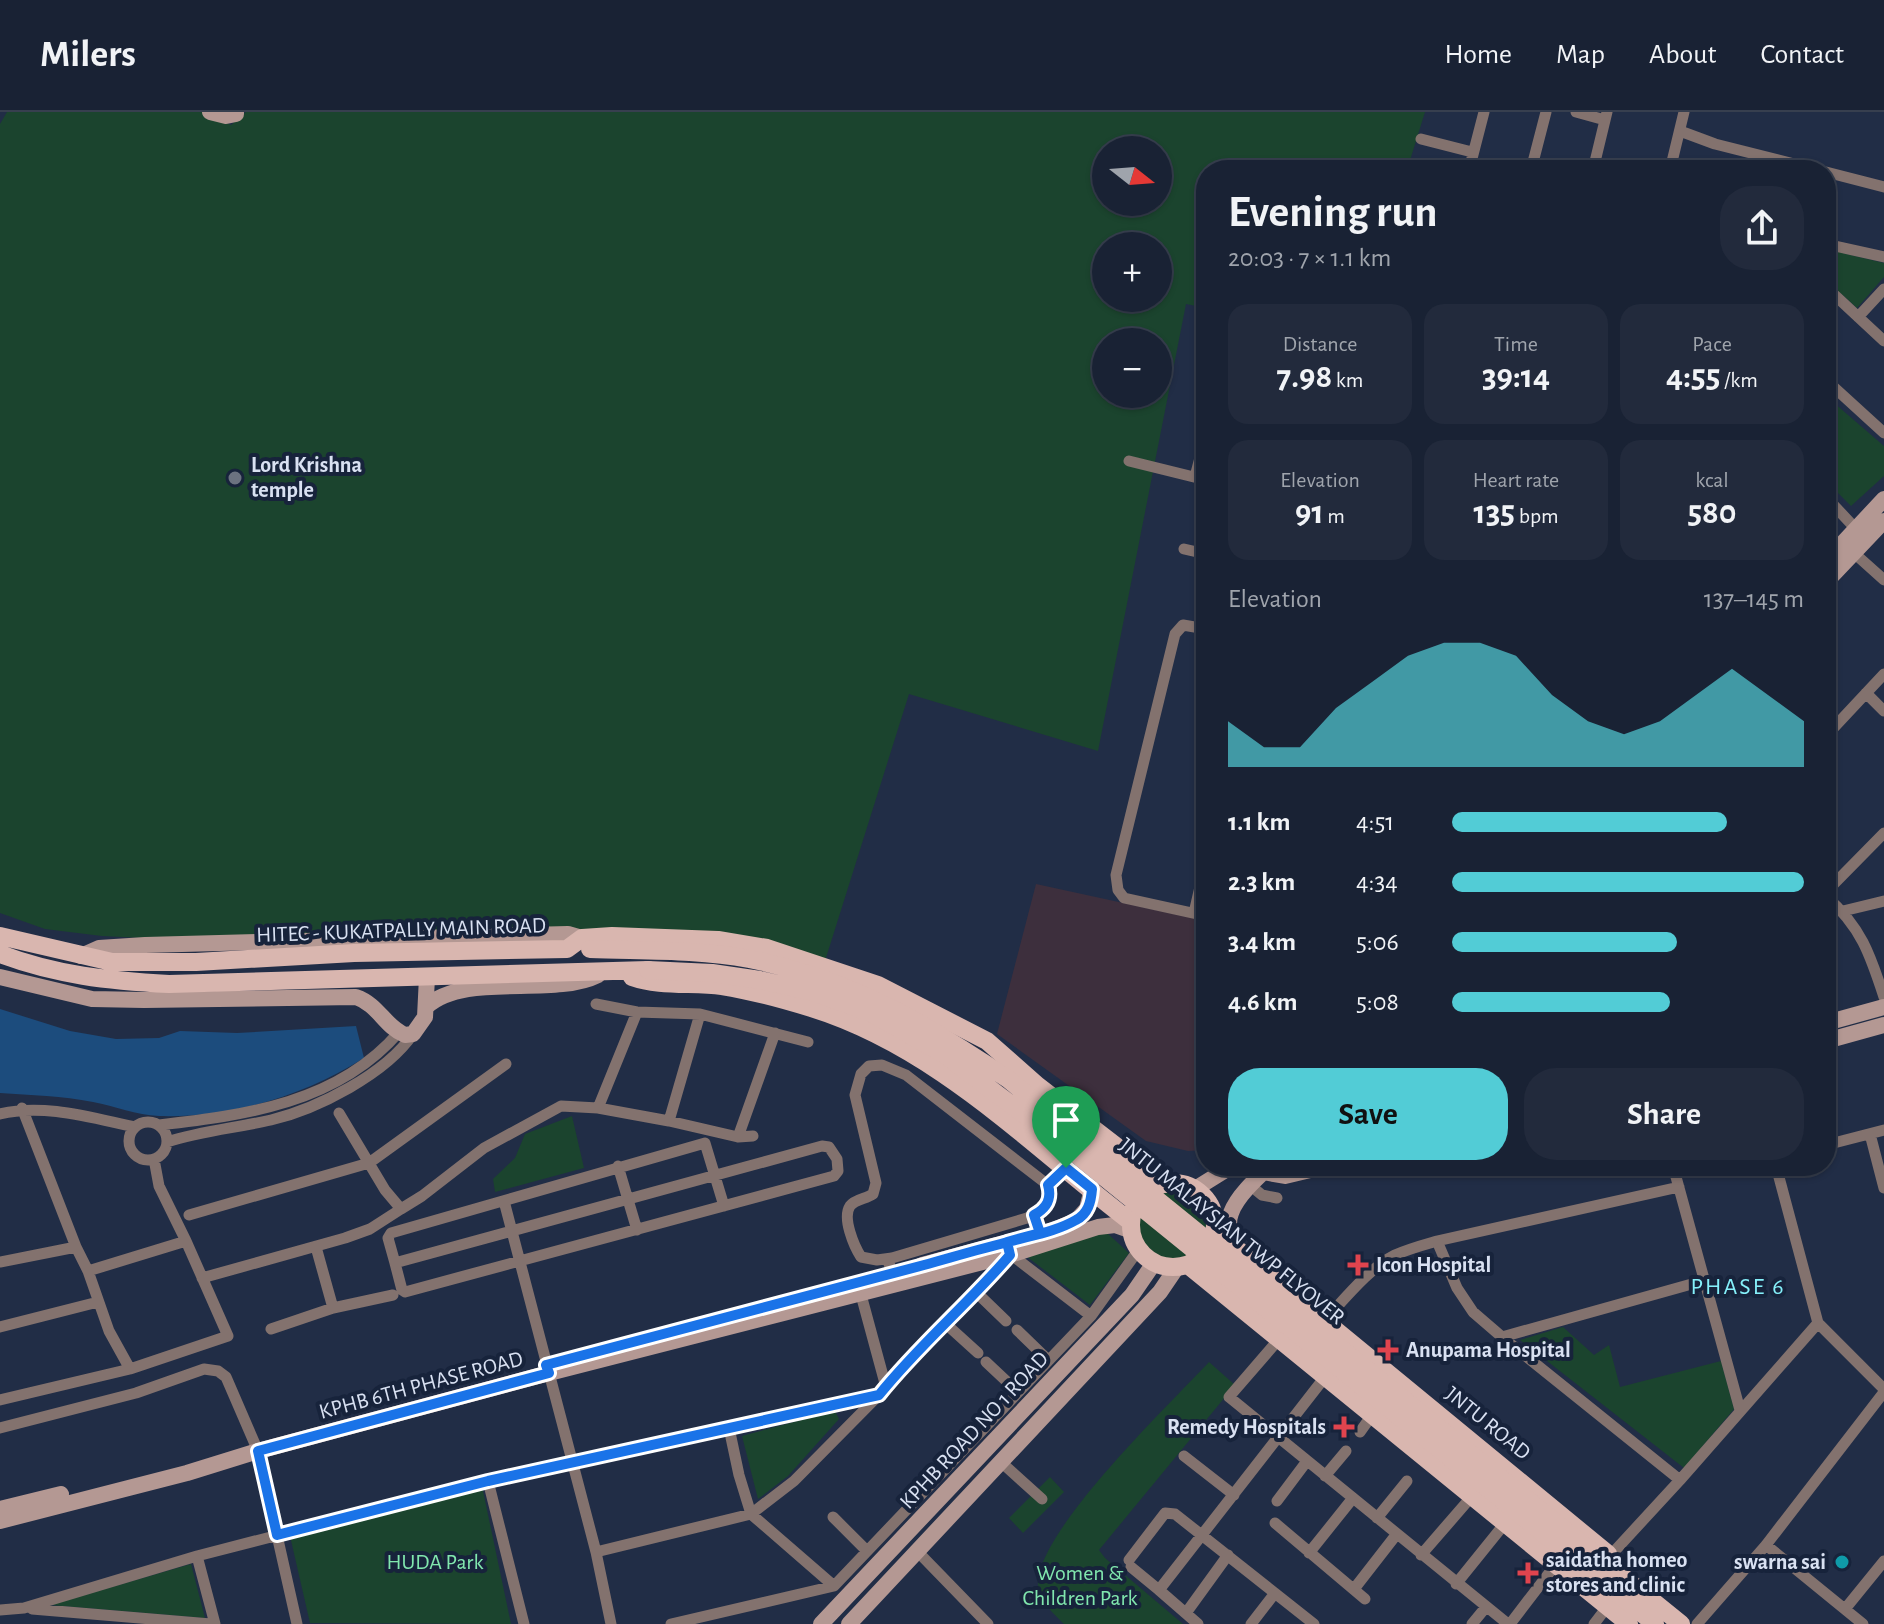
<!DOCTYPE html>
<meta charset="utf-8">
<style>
:root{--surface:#192234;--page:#222a3c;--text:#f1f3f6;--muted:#9fa4ac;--line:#373f4f;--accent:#52ccd6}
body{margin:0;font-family:"Alegreya Sans",sans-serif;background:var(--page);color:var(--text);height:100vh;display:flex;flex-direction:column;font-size:30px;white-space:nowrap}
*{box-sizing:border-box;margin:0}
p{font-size:26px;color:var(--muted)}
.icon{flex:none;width:44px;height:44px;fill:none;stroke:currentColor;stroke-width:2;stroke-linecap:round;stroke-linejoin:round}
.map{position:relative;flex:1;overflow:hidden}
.panel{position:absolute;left:1196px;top:48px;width:640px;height:1016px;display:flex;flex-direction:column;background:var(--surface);border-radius:32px;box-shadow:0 2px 6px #0004,0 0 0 2px var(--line)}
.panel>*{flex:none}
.needle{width:52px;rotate:107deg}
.controls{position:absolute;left:1092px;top:24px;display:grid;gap:16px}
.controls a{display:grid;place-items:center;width:80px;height:80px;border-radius:50%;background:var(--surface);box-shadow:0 2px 6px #0004,0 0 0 2px var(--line);font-size:40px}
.pin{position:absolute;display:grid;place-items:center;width:68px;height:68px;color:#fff;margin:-82px -34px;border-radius:50% 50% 50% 0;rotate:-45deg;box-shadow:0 0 8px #0007}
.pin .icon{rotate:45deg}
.round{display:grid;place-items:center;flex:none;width:84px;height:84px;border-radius:32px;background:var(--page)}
.head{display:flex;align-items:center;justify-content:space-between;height:136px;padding:0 32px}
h1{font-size:44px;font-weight:700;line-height:60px}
.metrics{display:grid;grid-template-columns:repeat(3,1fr);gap:12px;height:136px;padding:8px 32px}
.metrics div{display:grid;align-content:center;border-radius:20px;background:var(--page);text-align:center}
.metrics b{font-size:34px;font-weight:700}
.metrics small{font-size:22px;font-weight:400}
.metrics p{font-size:22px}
.chart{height:224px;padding:16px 32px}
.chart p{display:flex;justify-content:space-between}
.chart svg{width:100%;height:144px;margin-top:8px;fill:var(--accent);opacity:.7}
.cta{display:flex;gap:16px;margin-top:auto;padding:16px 32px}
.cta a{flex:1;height:92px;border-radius:32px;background:var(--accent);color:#111;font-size:32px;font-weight:700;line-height:92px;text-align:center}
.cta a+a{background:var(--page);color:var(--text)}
ul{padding:0 32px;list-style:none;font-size:26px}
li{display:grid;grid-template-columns:128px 96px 1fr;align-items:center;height:60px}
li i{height:20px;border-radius:10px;background:var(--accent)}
header{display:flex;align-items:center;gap:48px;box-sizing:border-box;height:112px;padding:0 40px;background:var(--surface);border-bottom:2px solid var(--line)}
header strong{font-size:38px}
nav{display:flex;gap:44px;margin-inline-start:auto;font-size:28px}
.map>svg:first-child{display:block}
.commercial{fill:#3d2f3d}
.green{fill:#1b442e;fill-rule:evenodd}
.water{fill:#1c4c7d}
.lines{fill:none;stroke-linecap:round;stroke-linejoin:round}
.street{stroke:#83726e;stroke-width:11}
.secondary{stroke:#b49893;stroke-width:16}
.primary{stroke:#d9b6af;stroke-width:18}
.primary-bridge{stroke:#d9b6af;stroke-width:18}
.route-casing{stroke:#fff;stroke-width:16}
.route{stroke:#1a73e8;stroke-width:10}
.worship-dot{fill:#6b7280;stroke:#17233b;stroke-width:3}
.health-dot{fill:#e0444e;stroke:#17233b;stroke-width:3}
.culture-dot{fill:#0f9aa8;stroke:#17233b;stroke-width:3}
.labels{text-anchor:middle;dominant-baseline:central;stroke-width:8;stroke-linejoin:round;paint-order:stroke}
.poi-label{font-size:22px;font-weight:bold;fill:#d9e1f2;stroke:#17233b;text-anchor:start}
.street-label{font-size:22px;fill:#d9e1f2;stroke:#17233b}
.park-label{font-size:22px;fill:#81e7ae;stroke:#17233b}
.neighbourhood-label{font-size:24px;letter-spacing:2px;fill:#85f0fa;stroke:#17233b}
</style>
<header>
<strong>Milers</strong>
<nav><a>Home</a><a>Map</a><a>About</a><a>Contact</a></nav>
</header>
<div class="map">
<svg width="1884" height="1512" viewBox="0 0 1884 1512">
<rect width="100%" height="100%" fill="#212d46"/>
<!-- commercial -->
<path class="commercial" d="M 1036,772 L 1206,809 L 1206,1038 L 1188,1039 L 1146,1029 L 997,922 Z"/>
<!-- green -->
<path class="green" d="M 7,0 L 205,0 L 231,13 L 246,0 L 1425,0 L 1407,58 L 1206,58 L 1206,196 L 1186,192 L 1098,639 L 909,582 L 825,849 L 790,839 L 202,829 L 102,824 L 45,817 L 0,801 L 0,12 ZM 1106,38 L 1158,38 L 1158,90 L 1106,90 ZM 1106,134 L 1158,134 L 1158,186 L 1106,186 ZM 1106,230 L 1158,230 L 1158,282 L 1106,282 Z
M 1826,137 L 1884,151 L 1884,165 L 1857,196 L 1826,168 Z
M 1826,284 L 1884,334 L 1884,364 L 1851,394 L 1826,369 Z
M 572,1004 L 584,1056 L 495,1080 L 493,1067 L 515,1046 L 525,1022 Z
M1138 1113a36 36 0 1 1 72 0a36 36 0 1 1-72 0Z
M 1106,1120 L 1129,1141 L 1090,1193 L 1026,1144 Z
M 1563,1215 L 1594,1243 L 1609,1233 L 1620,1275 L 1721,1249 L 1734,1297 L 1684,1356 L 1520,1228 Z
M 1209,1250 L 1235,1273 L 1099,1438 L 1105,1446 L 1183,1512 L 1064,1512 C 1053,1501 1038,1488 1038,1472 C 1037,1419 1171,1291 1209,1250 Z
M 835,1299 L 839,1307 L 788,1364 L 758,1387 L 742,1324 Z
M 1050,1365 L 1064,1380 L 1023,1421 L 1009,1406 Z
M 482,1374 L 511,1512 L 310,1511 L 290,1424 Z
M 191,1452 L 205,1506 L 50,1493 Z"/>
<!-- water -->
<path class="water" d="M 0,897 L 70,919 L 116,927 L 159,926 L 180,919 L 237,921 L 356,914 L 364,946 C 303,984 232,1006 159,1004 C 136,1003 115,994 93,990 C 62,984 31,983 0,981 Z"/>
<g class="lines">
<!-- street -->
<path class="street" d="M 1576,0 L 1605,8
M 1680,19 L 1715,32 L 1818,58
M 1421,27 L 1472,40
M 1469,58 L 1484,0
M 1531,58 L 1546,0
M 1593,58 L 1607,0
M 1670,58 L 1684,0
M 1826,60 L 1884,75
M 1826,132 L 1884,145
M 1826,175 L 1884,229
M 1858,205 L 1884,177
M 1826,268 L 1884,321
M 1129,349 L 1206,368
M 1195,365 L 1206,323
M 1826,385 L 1856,417
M 1184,437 L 1206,442
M 1854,441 L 1884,468
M 1206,517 L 1183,513 L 1175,522 L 1116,763 L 1118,778 L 1124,786 L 1206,804
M 1866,581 L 1884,599
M 1826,624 L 1884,562
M 1826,780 L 1884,721
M 1826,784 C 1861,815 1870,842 1884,885
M 1843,799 L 1884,789
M 1194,801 L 1206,749
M 596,892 L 637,900 L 700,902 L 808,930
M 882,953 L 906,963 L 1048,1073 C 1053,1092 1042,1099 1027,1106 L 892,1146 L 877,1148 L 861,1145 C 854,1134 842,1106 850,1094 C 855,1087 866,1087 873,1082 L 876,1071 L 855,983 L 861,962 L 869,954 Z
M 598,996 L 637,900
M 339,1001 L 385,1078 L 401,1097 L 422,1084 L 484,1036 L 561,994 L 598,996 L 669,1009 L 738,1025 L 753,1024
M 0,1002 C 43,991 92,1006 135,1015
M 669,1009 L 700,902
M129 1029a19 19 0 1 1 38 0a19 19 0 1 1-38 0Z
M 159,1013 C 246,1003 338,991 399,920
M 1870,1022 L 1884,1076
M 738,1025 L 775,921
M 167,1030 C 201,1019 236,1016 271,1008 C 317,997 386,962 413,922
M 1826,1033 L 1884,1018
M 822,1034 L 829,1035 L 837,1047 L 838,1059 L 834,1064 L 405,1180 L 402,1178 L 395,1151 L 402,1149 Z
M 154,1047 L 159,1074 L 186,1129
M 618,1054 L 637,1118
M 1673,1054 L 1740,1298
M 1776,1054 L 1818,1211 L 1884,1277
M 1251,1074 L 1262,1083 L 1277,1086
M 504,1089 L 596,1440 L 611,1512
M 189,1103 L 369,1051 L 506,952
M 1437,1129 L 1457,1176 L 1473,1200 L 1502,1225
M 76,1135 L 88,1159 L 109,1219 L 130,1257
M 316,1135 L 333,1196
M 1009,1141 L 1091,1204
M 1009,1143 L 977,1181 L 901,1256 L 879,1283 L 794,1369 L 751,1402 L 834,1474 L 1091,1204 L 1139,1137
M 887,1147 L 893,1161
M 0,1150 L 76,1135 L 22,996
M 395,1151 L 388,1126 L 391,1121 L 705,1031 L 724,1094
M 202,1166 L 345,1126 L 370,1117 L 401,1097
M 860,1179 L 886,1275
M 977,1181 L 1006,1209
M 1324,1209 C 1343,1189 1369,1156 1395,1143 C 1408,1137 1423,1133 1437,1129 L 1679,1075
M 946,1212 L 978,1241
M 0,1215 L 98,1190
M 271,1217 L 333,1196 L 393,1183
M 1017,1218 L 1048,1248
M 1280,1226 L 1229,1285 L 1508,1512
M 986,1250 L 1018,1280
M 0,1288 L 130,1257 L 228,1224 L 186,1129 L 88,1159
M 0,1316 L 136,1281 L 204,1257 L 218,1259 L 226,1265 L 258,1339 L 297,1512
M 1360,1320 L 1372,1303
M 1184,1344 L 1234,1383
M 1001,1350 L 1042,1387
M 1325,1364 L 1346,1339
M 1680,1368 L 1818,1211
M 488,1369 L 524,1512
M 1277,1389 L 1307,1349
M 833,1405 L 867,1439
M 1377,1406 L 1407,1369
M 1275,1411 L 1365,1487
M 1766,1433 L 1863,1512
M 596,1440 L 751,1402 L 739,1363 L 729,1316
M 918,1440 L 988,1512
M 1309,1441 L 1353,1386
M 1421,1443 L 1473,1383
M 197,1444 L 215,1512
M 1610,1444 L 1680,1368 L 1502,1225 L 1706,1168
M 1129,1448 L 1165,1401 L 1175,1402 L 1314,1512
M 1131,1455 L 1159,1478
M 1456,1472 L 1506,1410
M 1354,1477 L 1396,1423
M 32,1497 L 211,1512
M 1845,1497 L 1884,1449
M 0,1498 L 24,1496 L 197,1444 L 488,1369 L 878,1283
M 1186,1501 L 1228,1443
M 671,1512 L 834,1474
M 1198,1512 L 1159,1478 L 1325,1265
M 1251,1512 L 1275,1481
M 1472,1512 L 1486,1495
M 1510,1512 L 1556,1452
M 1594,1512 L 1607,1495
M 1697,1512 L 1766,1433 L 1884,1280"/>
<!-- secondary -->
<path class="secondary" d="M 210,0 L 226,4 L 236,2 L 236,0
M 1826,449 L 1884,387
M 1826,470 L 1884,409
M 81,844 L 99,836 L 145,833 L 568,822 L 582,826
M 0,865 L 92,887 L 144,888 L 356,885 C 379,893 384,914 405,923 L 413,922 L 425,905 L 427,865
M 426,895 C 465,859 552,886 598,863
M 1826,911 L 1884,895
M 1826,929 L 1884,913
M 1263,1060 L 1285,1064 L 1327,1054
M 1195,1077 L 1232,1054
M 1233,1134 C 1230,1124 1227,1111 1231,1101 C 1237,1084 1257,1066 1270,1054
M 922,1153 L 1054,1118 L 1076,1109 L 1087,1097 L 1092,1077
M 0,1397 L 61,1382
M 0,1409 L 187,1361 L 258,1339 L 549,1261 L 1010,1143 L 1098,1115 L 1115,1113 L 1132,1119
M 821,1512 L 1132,1183 L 1154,1151
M 849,1512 L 1160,1180 L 1177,1155"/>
<!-- primary -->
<path class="primary" d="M 0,824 L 112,850 L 196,850 L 354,841 L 567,837 L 582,826 L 612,824 L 718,828 L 767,836 L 878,873 L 987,929 L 1038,974 L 1165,1072
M 0,842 C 55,863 110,869 169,872 L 648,858
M 632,865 C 660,875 693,870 722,874 C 752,879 782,887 811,896 C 937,935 1029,1032 1131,1110
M1131 1113a42 42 0 1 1 84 0a42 42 0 1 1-84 0Z
M 1215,1119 L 1608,1442
M 1188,1153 L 1629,1512"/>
<!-- primary-bridge -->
<path class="primary-bridge" d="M 590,837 C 642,839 697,837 749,847 C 848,866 925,911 1008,967 L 1681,1512
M 648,858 L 712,861 L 760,868 L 813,880 L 871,901 L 945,943 L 1061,1030 L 1655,1512"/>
</g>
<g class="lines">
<!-- route casing -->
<g class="route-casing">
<path id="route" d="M 1066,1056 L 1048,1073 C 1052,1087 1047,1096 1034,1103 L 1040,1121 L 1007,1130 L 1010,1143 C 968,1192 919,1233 879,1283 L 488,1369 L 277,1423 L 258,1339 L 549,1261 L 546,1253 C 672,1220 798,1187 924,1153 C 953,1145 983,1136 1012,1129 C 1034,1123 1057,1119 1076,1108 C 1088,1102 1091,1090 1092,1077 L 1066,1056"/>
</g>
<!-- route -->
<use href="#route" class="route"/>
</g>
<!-- markers -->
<circle class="worship-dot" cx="235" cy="366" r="8"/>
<g class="health-dot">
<path d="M1354 1141h8v8h8v8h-8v8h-8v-8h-8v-8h8z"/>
<path d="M1384 1226h8v8h8v8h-8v8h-8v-8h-8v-8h8z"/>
<path d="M1340 1303h8v8h8v8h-8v8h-8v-8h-8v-8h8z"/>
<path d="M1524 1449h8v8h8v8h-8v8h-8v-8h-8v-8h8z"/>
</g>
<circle class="culture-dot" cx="1842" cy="1450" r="8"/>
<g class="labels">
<!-- poi labels -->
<g class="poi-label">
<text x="251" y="353">Lord Krishna<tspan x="251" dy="25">temple</tspan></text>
<text x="1376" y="1153">Icon Hospital</text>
<text x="1406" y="1238">Anupama Hospital</text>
<text x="1326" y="1315" text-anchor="end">Remedy Hospitals</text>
<text x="1546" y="1448">saidatha homeo<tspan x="1546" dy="25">stores and clinic</tspan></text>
<text x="1826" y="1450" text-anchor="end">swarna sai</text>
</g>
<!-- street labels -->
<g class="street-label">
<text transform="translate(401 818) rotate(-2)">HITEC - KUKATPALLY MAIN ROAD</text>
<text transform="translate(1232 1119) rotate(39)">JNTU MALAYSIAN TWP FLYOVER</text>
<text transform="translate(421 1273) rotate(-15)">KPHB 6TH PHASE ROAD</text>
<text transform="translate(1488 1311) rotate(39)">JNTU ROAD</text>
<text transform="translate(974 1318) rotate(-47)">KPHB ROAD NO 1 ROAD</text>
</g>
<!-- park labels -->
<g class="park-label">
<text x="435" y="1450">HUDA Park</text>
<text x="1080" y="1461">Women &amp;<tspan x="1080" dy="25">Children Park</tspan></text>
</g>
<!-- neighbourhood labels -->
<g class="neighbourhood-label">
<text x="1738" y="1175">PHASE 6</text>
</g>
</g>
</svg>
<div class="controls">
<a><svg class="needle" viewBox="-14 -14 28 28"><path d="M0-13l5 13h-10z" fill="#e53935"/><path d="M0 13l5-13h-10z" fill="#9fa4ac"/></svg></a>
<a>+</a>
<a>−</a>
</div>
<div class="pin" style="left:1066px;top:1056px;background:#1e9e55"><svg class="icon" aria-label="arrive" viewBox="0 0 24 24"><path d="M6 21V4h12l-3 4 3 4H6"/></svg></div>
<section class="panel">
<div class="head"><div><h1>Evening run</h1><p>20:03 · 7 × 1.1 km</p></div><a class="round"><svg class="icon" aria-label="share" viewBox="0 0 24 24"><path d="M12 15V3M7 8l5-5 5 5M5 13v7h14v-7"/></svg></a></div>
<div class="metrics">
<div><p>Distance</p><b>7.98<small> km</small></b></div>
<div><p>Time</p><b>39:14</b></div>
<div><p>Pace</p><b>4:55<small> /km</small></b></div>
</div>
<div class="metrics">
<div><p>Elevation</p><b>91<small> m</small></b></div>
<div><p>Heart rate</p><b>135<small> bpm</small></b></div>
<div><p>kcal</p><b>580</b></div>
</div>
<div class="chart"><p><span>Elevation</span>137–145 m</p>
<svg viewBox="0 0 160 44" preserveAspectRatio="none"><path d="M0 44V30L10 38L20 38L30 26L40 18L50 10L60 6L70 6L80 10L90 22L100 30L110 34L120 30L130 22L140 14L150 22L160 30V44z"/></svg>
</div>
<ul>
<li><b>1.1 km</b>4:51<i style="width:78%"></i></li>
<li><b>2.3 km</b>4:34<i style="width:100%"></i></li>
<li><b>3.4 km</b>5:06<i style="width:64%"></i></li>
<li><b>4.6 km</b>5:08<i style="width:62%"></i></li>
</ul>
<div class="cta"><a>Save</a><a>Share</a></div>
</section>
</div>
